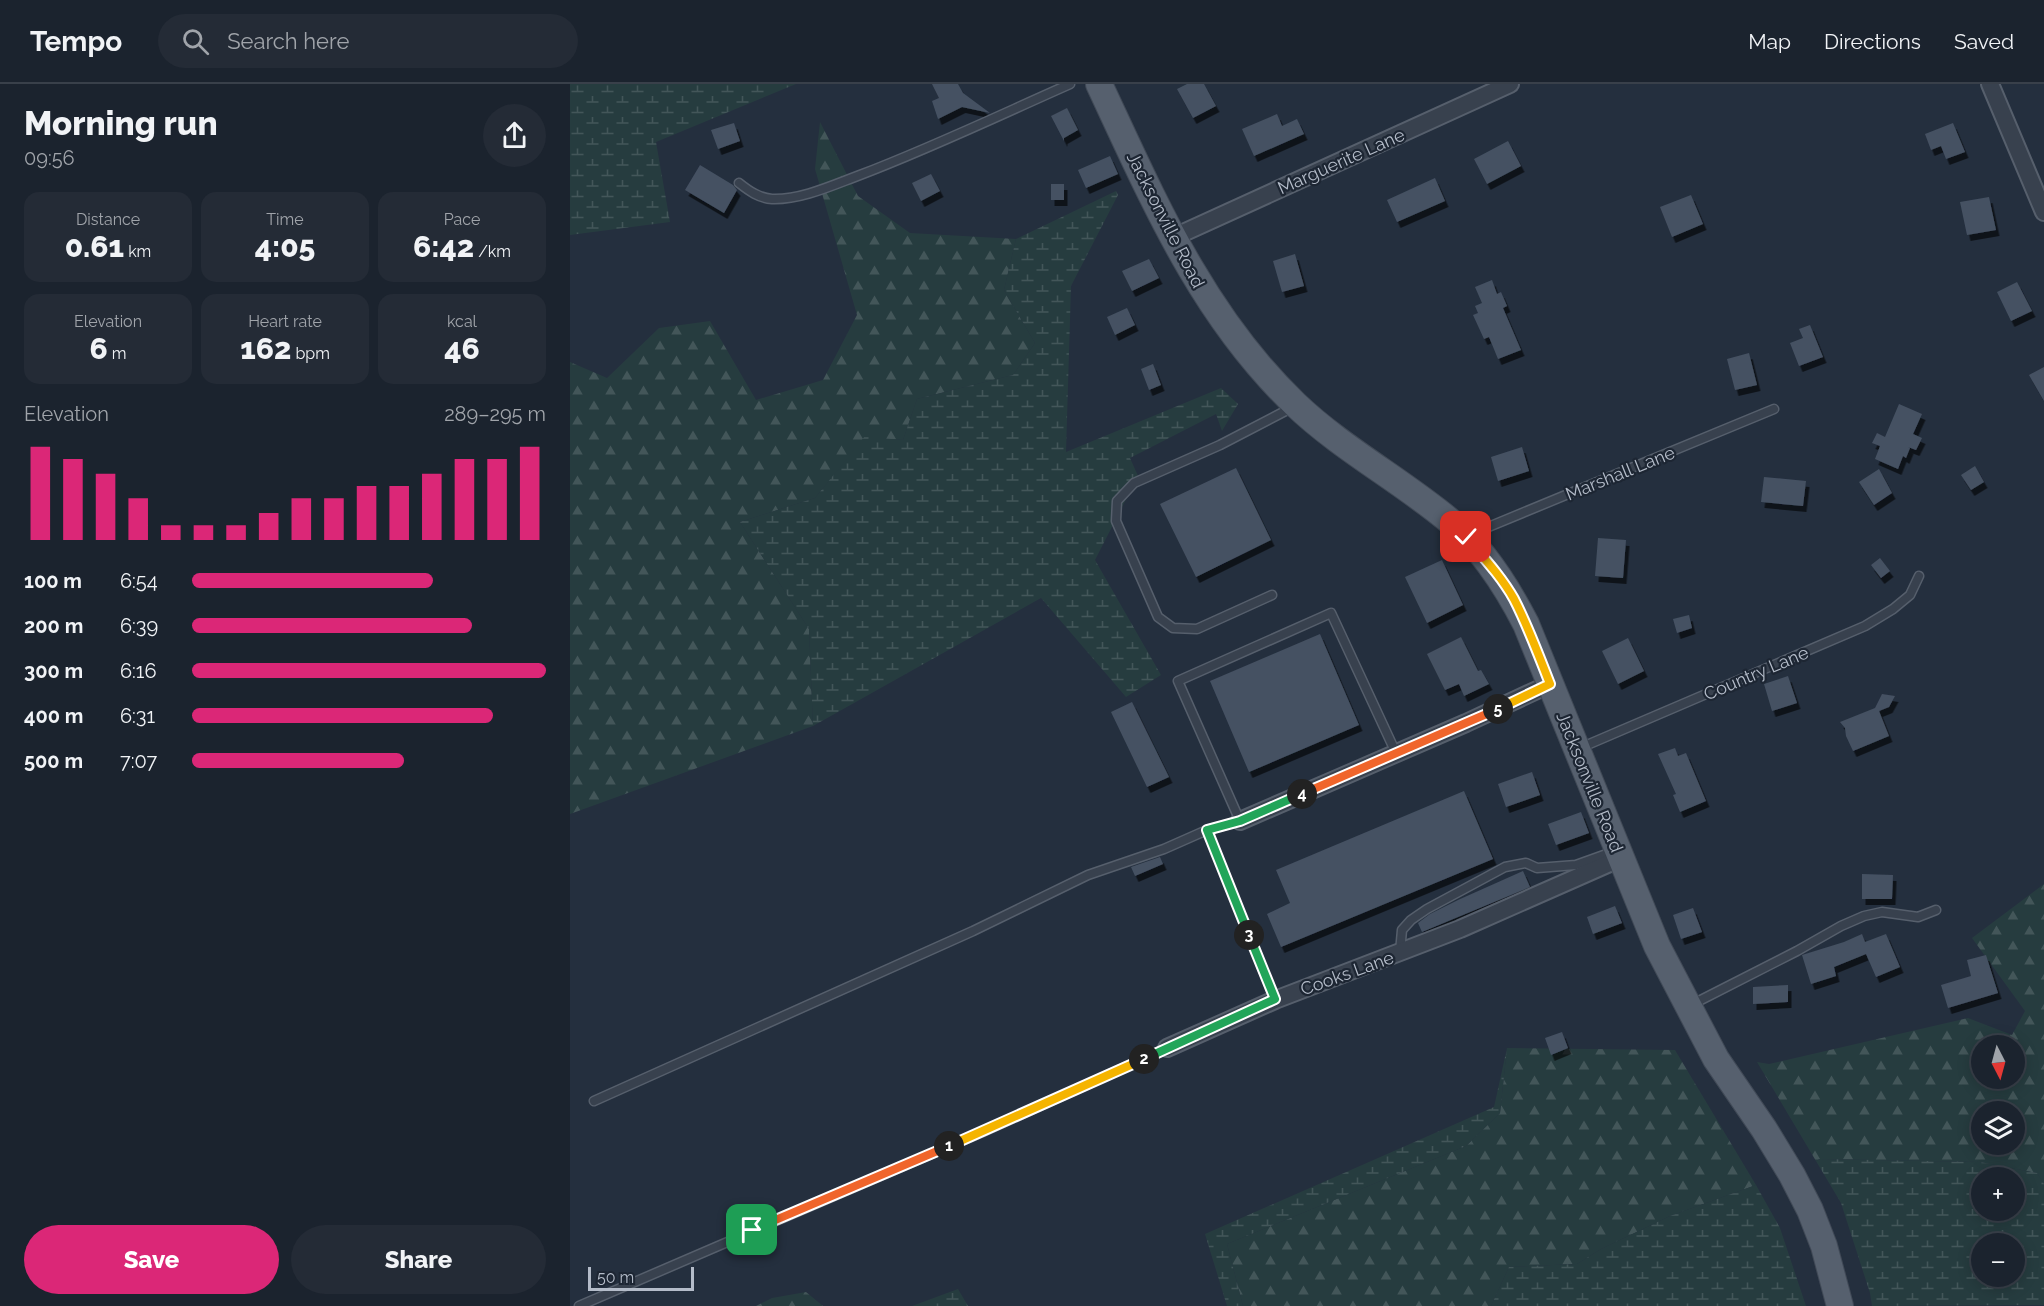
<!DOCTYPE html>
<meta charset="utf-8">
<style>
:root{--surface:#1b232e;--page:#242b36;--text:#f1f3f6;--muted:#a0a4aa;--line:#39404a;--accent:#db2777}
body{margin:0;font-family:Raleway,sans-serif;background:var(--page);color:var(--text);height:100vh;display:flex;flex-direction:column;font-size:22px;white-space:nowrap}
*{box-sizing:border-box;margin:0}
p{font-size:20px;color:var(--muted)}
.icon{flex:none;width:33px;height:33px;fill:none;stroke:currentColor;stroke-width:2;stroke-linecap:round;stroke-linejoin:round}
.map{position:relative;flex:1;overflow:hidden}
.panel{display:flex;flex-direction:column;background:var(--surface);width:570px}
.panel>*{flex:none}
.needle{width:39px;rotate:174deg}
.tools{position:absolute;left:1401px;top:951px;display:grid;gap:12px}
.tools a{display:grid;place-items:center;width:54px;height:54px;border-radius:50%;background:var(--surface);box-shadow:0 3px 15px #0003,0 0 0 2px var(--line);font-size:30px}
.scale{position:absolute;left:18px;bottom:15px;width:106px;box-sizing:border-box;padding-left:6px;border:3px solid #b4bcc9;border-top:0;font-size:16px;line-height:21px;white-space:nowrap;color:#b4bcc9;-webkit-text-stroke:4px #1d2633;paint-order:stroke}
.pin{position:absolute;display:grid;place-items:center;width:51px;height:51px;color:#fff;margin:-26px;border-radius:12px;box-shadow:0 3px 9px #0006}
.km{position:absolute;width:30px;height:30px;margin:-15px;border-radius:50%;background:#222;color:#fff;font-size:16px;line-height:30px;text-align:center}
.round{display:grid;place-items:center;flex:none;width:63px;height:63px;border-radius:32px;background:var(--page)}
.overview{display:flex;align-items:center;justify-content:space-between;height:102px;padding:0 24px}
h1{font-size:33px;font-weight:800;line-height:45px}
.stats{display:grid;grid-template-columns:repeat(3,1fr);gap:9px;height:102px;padding:6px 24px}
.stats div{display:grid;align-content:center;border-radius:15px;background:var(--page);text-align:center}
.stats b{font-size:30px;font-weight:800}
.stats small{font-size:16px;font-weight:400}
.stats p{font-size:16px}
.chart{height:168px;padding:12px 24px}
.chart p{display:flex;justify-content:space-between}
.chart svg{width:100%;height:108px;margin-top:6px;stroke:var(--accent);stroke-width:6}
.button{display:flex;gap:12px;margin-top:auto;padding:12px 24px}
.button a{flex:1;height:69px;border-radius:36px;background:var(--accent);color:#fff;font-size:24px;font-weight:800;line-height:69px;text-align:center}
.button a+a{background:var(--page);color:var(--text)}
ul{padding:0 24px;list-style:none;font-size:20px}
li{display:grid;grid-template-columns:96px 72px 1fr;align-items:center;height:45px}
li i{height:15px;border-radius:8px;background:var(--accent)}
header{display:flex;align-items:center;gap:36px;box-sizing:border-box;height:84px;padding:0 30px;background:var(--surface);border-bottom:2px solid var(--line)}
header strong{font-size:28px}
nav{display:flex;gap:33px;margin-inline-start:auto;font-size:21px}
.search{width:420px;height:54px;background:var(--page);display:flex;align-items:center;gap:15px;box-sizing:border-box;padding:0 21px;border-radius:33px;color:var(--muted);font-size:22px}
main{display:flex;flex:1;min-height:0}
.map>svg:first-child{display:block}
.forest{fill:url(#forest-firs);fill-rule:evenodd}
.wetland{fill:url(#wetland-marsh);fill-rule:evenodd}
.building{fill:#455162;filter:url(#shadow)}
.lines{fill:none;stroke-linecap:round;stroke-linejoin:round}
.lane-casing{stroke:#565f6c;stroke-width:11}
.street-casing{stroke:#565f6c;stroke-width:20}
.primary-casing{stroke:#414a57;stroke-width:28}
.lane{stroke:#38414e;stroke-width:8}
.street{stroke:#38414e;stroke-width:16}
.primary{stroke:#56606e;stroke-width:26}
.split-1-casing{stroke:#fff;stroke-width:12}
.split-2-casing{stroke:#fff;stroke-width:12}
.split-3-casing{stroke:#fff;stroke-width:12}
.split-4-casing{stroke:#fff;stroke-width:12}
.split-5-casing{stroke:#fff;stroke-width:12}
.split-6-casing{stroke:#fff;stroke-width:12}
.split-1{stroke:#f0652b;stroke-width:8}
.split-2{stroke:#f5b400;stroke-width:8}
.split-3{stroke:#22a559;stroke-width:8}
.split-4{stroke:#22a559;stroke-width:8}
.split-5{stroke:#f0652b;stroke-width:8}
.split-6{stroke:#f5b400;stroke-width:8}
.labels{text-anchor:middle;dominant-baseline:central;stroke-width:4.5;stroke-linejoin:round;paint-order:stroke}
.street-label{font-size:18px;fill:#b4bcc9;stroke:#1d2633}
</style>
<header>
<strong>Tempo</strong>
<div class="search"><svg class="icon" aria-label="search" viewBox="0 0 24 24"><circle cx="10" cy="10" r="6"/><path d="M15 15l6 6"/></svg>Search here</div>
<nav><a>Map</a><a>Directions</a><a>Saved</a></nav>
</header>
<main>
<section class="panel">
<div class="overview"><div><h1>Morning run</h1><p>09:56</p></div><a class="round"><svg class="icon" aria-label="share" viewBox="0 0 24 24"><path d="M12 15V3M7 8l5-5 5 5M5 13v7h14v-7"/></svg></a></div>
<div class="stats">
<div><p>Distance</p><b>0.61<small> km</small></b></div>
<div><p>Time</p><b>4:05</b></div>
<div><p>Pace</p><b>6:42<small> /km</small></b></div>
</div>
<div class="stats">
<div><p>Elevation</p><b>6<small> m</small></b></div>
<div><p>Heart rate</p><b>162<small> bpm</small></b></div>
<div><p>kcal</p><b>46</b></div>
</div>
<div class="chart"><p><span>Elevation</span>289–295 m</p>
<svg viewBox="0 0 160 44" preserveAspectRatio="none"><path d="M5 44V6M15 44V11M25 44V17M35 44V27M45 44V38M55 44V38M65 44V38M75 44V33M85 44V27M95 44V27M105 44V22M115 44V22M125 44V17M135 44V11M145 44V11M155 44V6"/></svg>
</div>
<ul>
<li><b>100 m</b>6:54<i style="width:68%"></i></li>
<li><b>200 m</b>6:39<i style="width:79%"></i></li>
<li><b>300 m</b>6:16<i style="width:100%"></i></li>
<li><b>400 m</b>6:31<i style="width:85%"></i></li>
<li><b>500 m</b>7:07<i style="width:60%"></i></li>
</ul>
<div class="button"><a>Save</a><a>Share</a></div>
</section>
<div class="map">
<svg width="1474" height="1222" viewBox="0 0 1474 1222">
<defs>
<pattern id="forest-firs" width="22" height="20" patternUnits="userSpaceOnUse" patternTransform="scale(1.5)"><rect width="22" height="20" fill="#263c3f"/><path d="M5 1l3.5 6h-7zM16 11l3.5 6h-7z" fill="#435659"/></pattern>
<pattern id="wetland-marsh" width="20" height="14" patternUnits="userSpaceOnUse" patternTransform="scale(1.5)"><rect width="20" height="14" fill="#263c3f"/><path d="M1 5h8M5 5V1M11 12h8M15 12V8" fill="none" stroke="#435659"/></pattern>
<filter id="shadow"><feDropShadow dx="3.5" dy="6" stdDeviation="0" flood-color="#0009"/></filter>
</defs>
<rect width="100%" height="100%" fill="#242f3e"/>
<!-- forest -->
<path class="forest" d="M 250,38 L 288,112 L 340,149 L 446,155 L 434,206 L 465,259 L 443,291 L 347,315 L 333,356 L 295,353 L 245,414 L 170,438 L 239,545 L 243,642 L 0,730 L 0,278 L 37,294 L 89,244 L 140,237 L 186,316 L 253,296 L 287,231 L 245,85 Z
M 1474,800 L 1474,1100 L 1467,1089 L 1410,1078 L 1250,1075 L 1246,1077 L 1187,978 L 1199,980 L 1398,934 L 1442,951 L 1455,927 L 1402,854 ZM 1412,962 L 1444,962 L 1444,994 L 1412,994 ZM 1412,1028 L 1444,1028 L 1444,1060 L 1412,1060 Z
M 937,964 L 1105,966 L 1186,1101 L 1100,1132 L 1031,1165 L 1007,1180 L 939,1183 L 921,1222 L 673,1222 L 657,1160 L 896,1062 L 930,1029 Z
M 236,1208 L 253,1222 L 186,1222 L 202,1214 Z"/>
<!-- wetland -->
<path class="wetland" d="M 0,0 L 226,0 L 86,58 L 100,138 L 0,151 Z
M 546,107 L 548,111 L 501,202 L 496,368 L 651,304 L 668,320 L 652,347 L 646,330 L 560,374 L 568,392 L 525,476 L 591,591 L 556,613 L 471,514 L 243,642 L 239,545 L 170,438 L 245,414 L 295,352 L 333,356 L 347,315 L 443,291 L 465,259 L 434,206 L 446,155 Z
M 937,964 L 930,1029 L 896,1062 L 657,1160 L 673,1222 L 657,1222 L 635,1150 L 924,1023 Z
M 1250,1075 L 1410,1078 L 1467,1089 L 1474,1100 L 1474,1221 L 1302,1222 L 1300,1209 L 1271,1119 L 1246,1077 ZM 1412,1094 L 1444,1094 L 1444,1126 L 1412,1126 ZM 1412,1160 L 1444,1160 L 1444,1192 L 1412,1192 Z
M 1186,1101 L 1210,1144 L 1236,1222 L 921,1222 L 939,1183 L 1007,1180 L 1031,1165 L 1100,1132 Z
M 388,1205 L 398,1222 L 342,1222 Z"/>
<!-- building -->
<path class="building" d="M 362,0 L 388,0 L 393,9 L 420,29 L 392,23 L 368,35 L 362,17 L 369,14 Z
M 617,0 L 634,0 L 646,22 L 623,34 L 607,5 Z
M 497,24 L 508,46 L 494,54 L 494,57 L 481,32 Z
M 707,30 L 712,42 L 727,35 L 734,50 L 684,72 L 672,45 Z
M 164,39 L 170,57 L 148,65 L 141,46 Z
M 1383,39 L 1395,68 L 1376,75 L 1371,62 L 1361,66 L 1355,50 Z
M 938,57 L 951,82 L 917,100 L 904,75 Z
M 540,72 L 548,90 L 516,104 L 508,86 Z
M 130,81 L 163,101 L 167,106 L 154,129 L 115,106 Z
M 361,90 L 370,107 L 351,117 L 342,99 Z
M 865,94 L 875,117 L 827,138 L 817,116 Z
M 481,100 L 494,100 L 494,116 L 481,116 Z
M 1121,111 L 1133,140 L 1102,153 L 1090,123 Z
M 1419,113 L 1426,146 L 1397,151 L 1390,118 Z
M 725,170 L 734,202 L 712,208 L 703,177 Z
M 579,175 L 589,194 L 562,207 L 552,187 Z
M 922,196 L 927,210 L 931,208 L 937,222 L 933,224 L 951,266 L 928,275 L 919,253 L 914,255 L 903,231 L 908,229 L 905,222 L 912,219 L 905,203 Z
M 1447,198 L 1462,227 L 1441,237 L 1427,208 Z
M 557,224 L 565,241 L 545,251 L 537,233 Z
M 1240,241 L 1253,273 L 1229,282 L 1220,259 L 1233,254 L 1229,245 Z
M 1179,269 L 1187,301 L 1165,306 L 1157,275 Z
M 583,280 L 591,301 L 579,306 L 571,285 Z
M 1474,283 L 1474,317 L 1459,291 Z
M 1329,320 L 1352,330 L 1343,350 L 1352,354 L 1346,366 L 1338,363 L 1340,364 L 1336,374 L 1333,372 L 1328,385 L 1305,375 L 1310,362 L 1302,359 L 1307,349 L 1315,353 Z
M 952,363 L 959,387 L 928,397 L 921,373 Z
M 1405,382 L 1414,398 L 1401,406 L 1391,391 Z
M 666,384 L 701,456 L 626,493 L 590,420 Z
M 1309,385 L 1322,409 L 1304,421 L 1289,398 Z
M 1194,393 L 1236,397 L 1233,422 L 1191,418 Z
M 1028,454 L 1056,456 L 1053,494 L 1025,492 Z
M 1310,474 L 1320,487 L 1311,494 L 1301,481 Z
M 872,476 L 893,521 L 857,539 L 835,493 Z
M 1119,531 L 1122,544 L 1107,549 L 1103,535 Z
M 750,550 L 789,641 L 679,688 L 640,597 Z
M 891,553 L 908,587 L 911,586 L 919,600 L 894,612 L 889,600 L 875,606 L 857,570 Z
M 1058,554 L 1074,587 L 1048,600 L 1032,567 Z
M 1218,592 L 1227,619 L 1202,627 L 1194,600 Z
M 1312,610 L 1325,612 L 1319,623 L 1309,627 L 1319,652 L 1283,667 L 1276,652 L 1275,644 L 1270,638 L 1305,624 Z
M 562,618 L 599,693 L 577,703 L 541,628 Z
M 1105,664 L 1108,672 L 1116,669 L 1136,717 L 1110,728 L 1103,711 L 1106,710 L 1088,670 Z
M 962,688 L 970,711 L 936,723 L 928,700 Z
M 894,707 L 923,775 L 711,863 L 697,830 L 720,819 L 706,786 Z
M 1011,728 L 1019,749 L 986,761 L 978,740 Z
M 590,773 L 593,780 L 565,792 L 561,783 Z
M 953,787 L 960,803 L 852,848 L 848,839 L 860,830 L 888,816 Z
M 1292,790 L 1323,791 L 1322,815 L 1292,815 Z
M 1045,822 L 1052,839 L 1023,850 L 1017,833 Z
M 1123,824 L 1132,848 L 1111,855 L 1103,831 Z
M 1292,850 L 1295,858 L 1316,850 L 1330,883 L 1306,893 L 1296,870 L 1264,883 L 1266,892 L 1241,900 L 1232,871 L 1274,858 Z
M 1416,871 L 1428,909 L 1378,924 L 1371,901 L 1401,892 L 1397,876 Z
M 1218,901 L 1218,918 L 1183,920 L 1183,903 Z
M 992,948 L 998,964 L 981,971 L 975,954 Z"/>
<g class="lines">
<!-- lane casing -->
<g class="lane-casing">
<path id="lane" d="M 169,99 C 179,107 189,114 202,115 C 231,116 263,101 290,91 C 361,64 430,31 500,0
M 899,451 L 1204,325
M 702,511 L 627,545 L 603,544 L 588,533 L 546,437 L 547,417 L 564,399 L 650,361 L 723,323
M 1010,664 L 1295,542 L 1323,525 L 1340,511 L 1349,492
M 637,746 L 705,916
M 830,868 L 832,846 L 841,836 L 857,825 L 935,783 L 956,779 L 967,784 L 1006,781 L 1045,767
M 1121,921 L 1227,867 L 1271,842 L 1294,832 L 1312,828 L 1348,833 L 1366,826
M 24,1017 L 403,847 L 518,791 L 594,765 L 637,746 L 670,737 L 608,597 L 761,529 L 826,669
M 9,1222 L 415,1047 L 597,964"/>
</g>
<!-- street casing -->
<g class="street-casing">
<path id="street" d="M 1420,0 L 1474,128
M 602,154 L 940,0
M 670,737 L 896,639 L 980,600
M 597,964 L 705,916 L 890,845 L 1051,774"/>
</g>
<!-- primary casing -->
<g class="primary-casing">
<path id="primary" d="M 529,0 C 583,115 631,230 725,320 C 772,365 831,396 881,438 C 913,465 937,503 956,540 L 1087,862 L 1146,975 L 1194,1045 L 1222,1091 L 1240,1126 L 1254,1162 L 1270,1222"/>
</g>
<!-- lane -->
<use href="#lane" class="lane"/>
<!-- street -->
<use href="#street" class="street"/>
<!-- primary -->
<use href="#primary" class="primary"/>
</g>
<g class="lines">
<!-- split-1 casing -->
<g class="split-1-casing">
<path id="split-1" d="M 182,1146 L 379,1062"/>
</g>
<!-- split-2 casing -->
<g class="split-2-casing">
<path id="split-2" d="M 379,1062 L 574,975"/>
</g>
<!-- split-3 casing -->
<g class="split-3-casing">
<path id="split-3" d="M 574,975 L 705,915 L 679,851"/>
</g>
<!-- split-4 casing -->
<g class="split-4-casing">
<path id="split-4" d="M 679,851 L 637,746 L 670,737 L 732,710"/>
</g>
<!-- split-5 casing -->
<g class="split-5-casing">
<path id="split-5" d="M 732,710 L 928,625"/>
</g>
<!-- split-6 casing -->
<g class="split-6-casing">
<path id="split-6" d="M 896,453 C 913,473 931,492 944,515 C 958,542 969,572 980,600 L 928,625"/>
</g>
<!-- split-1 -->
<use href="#split-1" class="split-1"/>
<!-- split-2 -->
<use href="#split-2" class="split-2"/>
<!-- split-3 -->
<use href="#split-3" class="split-3"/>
<!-- split-4 -->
<use href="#split-4" class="split-4"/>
<!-- split-5 -->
<use href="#split-5" class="split-5"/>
<!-- split-6 -->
<use href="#split-6" class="split-6"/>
</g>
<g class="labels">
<!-- street labels -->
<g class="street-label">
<text transform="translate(771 77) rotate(-24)">Marguerite Lane</text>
<text transform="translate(596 136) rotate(63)">Jacksonville Road</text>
<text transform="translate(1050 389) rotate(-22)">Marshall Lane</text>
<text transform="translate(1186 589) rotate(-23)">Country Lane</text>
<text transform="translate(1020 698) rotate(68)">Jacksonville Road</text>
<text transform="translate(777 889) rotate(-20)">Cooks Lane</text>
</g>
</g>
</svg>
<div class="tools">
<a><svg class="needle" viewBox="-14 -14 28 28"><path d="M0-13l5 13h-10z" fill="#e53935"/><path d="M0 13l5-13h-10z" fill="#a0a4aa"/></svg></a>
<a><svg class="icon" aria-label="layers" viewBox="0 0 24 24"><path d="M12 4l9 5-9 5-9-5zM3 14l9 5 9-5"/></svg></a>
<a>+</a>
<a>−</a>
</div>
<div class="scale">50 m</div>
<div class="pin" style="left:182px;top:1146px;background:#1e9e55"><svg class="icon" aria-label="arrive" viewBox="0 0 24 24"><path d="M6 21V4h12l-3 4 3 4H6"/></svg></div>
<div class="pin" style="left:896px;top:453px;background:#d93025"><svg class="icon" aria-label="check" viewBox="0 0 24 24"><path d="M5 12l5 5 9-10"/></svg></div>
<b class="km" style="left:379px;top:1062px">1</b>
<b class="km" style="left:574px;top:975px">2</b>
<b class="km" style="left:679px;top:851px">3</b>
<b class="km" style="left:732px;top:710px">4</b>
<b class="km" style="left:928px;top:625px">5</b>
</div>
</main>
